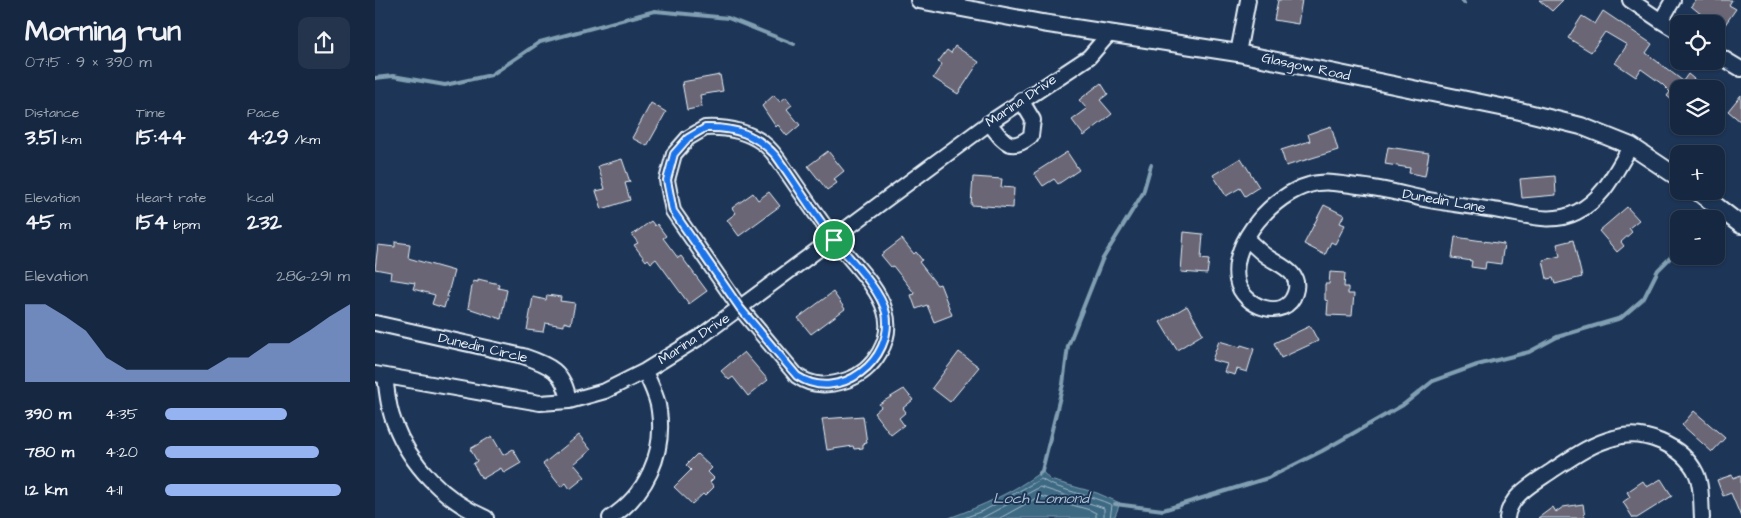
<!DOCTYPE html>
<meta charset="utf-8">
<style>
:root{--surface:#162841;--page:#23344c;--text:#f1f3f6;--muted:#9ea6b1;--line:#35445a;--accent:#95b2f1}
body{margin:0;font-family:"Architects Daughter",sans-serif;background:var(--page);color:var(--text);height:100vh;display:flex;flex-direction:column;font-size:19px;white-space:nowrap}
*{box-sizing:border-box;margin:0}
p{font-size:16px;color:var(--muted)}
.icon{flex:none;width:28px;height:28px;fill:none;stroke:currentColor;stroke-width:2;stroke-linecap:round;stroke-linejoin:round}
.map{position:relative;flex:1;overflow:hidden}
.details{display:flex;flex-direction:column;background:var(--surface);width:375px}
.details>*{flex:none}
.buttons{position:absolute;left:1295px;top:15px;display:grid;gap:10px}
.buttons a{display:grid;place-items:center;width:55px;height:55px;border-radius:10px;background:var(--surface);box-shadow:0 1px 4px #0004,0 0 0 1px var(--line);font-size:25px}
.pin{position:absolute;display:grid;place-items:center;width:42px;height:42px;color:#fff;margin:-21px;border:2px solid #fff;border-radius:50%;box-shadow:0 1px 5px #0007}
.round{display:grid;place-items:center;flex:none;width:52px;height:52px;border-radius:10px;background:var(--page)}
.summary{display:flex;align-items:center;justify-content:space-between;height:85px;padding:0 25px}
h1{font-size:28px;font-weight:800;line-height:38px}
.metrics{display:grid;grid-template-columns:repeat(3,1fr);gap:8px;height:85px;padding:5px 25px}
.metrics div{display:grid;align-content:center}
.metrics b{font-size:21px;font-weight:800}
.metrics small{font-size:14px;font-weight:400}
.metrics p{font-size:14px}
.chart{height:140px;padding:10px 25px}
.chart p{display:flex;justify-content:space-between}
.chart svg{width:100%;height:90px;margin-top:5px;fill:var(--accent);opacity:.7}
ul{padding:0 25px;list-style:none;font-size:16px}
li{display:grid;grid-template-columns:80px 60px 1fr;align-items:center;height:38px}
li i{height:12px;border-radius:6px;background:var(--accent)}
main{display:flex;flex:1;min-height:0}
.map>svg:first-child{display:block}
.water{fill:#3d6983;stroke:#819fb2}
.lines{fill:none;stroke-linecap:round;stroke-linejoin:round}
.shore{stroke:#a4bbc9;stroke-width:1}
.stream{stroke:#819fb2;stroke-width:4}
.building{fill:#6a6675;stroke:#e8f1f8}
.minor-casing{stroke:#e8f1f8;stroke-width:18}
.tertiary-casing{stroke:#e8f1f8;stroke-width:20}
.minor{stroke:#1d3557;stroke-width:14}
.tertiary{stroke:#1d3557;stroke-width:16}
.route-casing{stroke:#fff;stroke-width:10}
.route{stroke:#1a73e8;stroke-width:6}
.labels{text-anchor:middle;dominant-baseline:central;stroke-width:4;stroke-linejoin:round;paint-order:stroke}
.street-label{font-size:14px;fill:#e8f1f8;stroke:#1d3557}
.water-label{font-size:15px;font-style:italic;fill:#acc1cf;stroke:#1d3557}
</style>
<main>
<section class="details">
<div class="summary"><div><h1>Morning run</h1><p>07:15 · 9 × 390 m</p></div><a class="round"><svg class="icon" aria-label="share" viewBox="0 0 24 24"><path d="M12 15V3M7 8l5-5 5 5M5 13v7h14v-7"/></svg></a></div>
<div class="metrics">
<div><p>Distance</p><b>3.51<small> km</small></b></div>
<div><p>Time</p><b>15:44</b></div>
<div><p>Pace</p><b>4:29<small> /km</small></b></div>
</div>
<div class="metrics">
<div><p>Elevation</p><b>45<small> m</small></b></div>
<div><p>Heart rate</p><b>154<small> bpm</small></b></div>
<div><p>kcal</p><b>232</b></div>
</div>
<div class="chart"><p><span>Elevation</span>286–291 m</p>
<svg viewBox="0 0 160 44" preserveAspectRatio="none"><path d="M0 44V6L10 6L20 12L30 19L40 32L50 38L60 38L70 38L80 38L90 38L100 32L110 32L120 25L130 25L140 19L150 12L160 6V44z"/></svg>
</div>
<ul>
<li><b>390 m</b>4:35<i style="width:66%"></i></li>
<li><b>780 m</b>4:20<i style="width:83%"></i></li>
<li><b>1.2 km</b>4:11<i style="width:95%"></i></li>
</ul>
</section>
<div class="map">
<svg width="1366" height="518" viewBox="0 0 1366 518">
<rect width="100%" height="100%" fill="#1d3557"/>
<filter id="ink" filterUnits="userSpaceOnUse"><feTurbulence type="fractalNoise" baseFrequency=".02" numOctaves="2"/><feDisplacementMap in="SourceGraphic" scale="10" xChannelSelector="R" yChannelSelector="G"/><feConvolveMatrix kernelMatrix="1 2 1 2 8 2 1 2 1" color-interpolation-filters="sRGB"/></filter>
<g filter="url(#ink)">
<!-- water -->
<path class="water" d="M 667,471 L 675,480 L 722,493 L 745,503 L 740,516 L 732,518 L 574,518 C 607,506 639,492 667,471 Z"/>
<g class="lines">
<!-- shore -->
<path class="shore" d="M 589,518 L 610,510 L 666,479 C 682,490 716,495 737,505 L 735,518
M 607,518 L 665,487 L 729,508 L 729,518
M 625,518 L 665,496 L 715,510 L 721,513 L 721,518"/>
<!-- stream -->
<path class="stream" d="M 1087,0 L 1089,3
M 0,78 L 18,76 L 70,85 L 116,75 L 165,42 L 280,11 L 353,18 L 419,44
M 664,474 L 667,471 L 688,384 L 693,346 L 727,260 L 768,193 L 776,165
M 740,504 L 788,510 L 893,478 L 947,451 L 1028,405 L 1058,381 L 1102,365 L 1154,352 L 1182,337 L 1246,318 L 1269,298 L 1283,270 L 1304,249"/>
</g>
<!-- building -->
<path class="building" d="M 903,0 L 927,0 L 923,24 L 899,20 Z
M 1164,0 L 1188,0 L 1177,11 Z
M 1321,0 L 1357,0 L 1354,5 L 1361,9 L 1349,26 L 1338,24 L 1316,6 Z
M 1228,11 L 1277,44 L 1271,53 L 1308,81 L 1313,74 L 1331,89 L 1304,89 L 1304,106 L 1292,96 L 1295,92 L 1287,84 L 1266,69 L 1261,77 L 1240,63 L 1252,45 L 1230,32 L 1216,52 L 1193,38 L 1207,16 L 1220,24 Z
M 580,46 L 604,62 L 583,94 L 558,78 L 567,64 L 563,62 L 572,50 L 576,53 Z
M 345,75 L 348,91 L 325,95 L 327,107 L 312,110 L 307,82 Z
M 726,83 L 733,94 L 725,100 L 737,114 L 709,136 L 697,120 L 712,109 L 704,100 Z
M 399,95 L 405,102 L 411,97 L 417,105 L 412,109 L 425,125 L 412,136 L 403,125 L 401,127 L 387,106 Z
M 1366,95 L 1366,122 L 1353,111 Z
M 276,103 L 291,112 L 272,146 L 257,138 Z
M 956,126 L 963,150 L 911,166 L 906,150 L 935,141 L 933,134 Z
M 1013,147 L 1054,153 L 1050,176 L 1034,173 L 1035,168 L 1010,164 Z
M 453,151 L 469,171 L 459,179 L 462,183 L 452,190 L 433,166 Z
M 692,152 L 704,170 L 683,184 L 679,179 L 668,186 L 659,173 Z
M 866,158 L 884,187 L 870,196 L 865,188 L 851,196 L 838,175 Z
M 247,159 L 255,182 L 250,183 L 255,200 L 227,209 L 221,191 L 230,189 L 223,166 Z
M 1180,176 L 1181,195 L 1147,198 L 1145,179 Z
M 598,177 L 627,179 L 626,187 L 639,188 L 638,208 L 596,205 Z
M 394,192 L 405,206 L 364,236 L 352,220 L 361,213 L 357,208 L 378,193 L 383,200 Z
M 949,205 L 969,215 L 965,223 L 970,225 L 960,244 L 956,242 L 950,255 L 929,244 Z
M 1252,207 L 1264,220 L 1254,228 L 1257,232 L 1246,242 L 1249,246 L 1242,252 L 1224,231 Z
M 276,221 L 280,226 L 282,224 L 291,236 L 288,238 L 303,258 L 306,256 L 332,291 L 314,304 L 281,259 L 276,263 L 273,259 L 271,261 L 259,245 L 263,243 L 257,235 Z
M 809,232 L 828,234 L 826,259 L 834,260 L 832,274 L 806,272 Z
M 1080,237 L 1129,244 L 1126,264 L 1111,262 L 1110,269 L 1096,267 L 1097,261 L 1077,258 Z
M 527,239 L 539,254 L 541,252 L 547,260 L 544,262 L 562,285 L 565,284 L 577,315 L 559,322 L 552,305 L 541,309 L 536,295 L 540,294 L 518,266 L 516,267 L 506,255 Z
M 1198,240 L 1207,277 L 1180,284 L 1178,278 L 1172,279 L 1168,260 L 1185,256 L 1182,244 Z
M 20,242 L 35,244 L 33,258 L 79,271 L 69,308 L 57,304 L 60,295 L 38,289 L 40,283 L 15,279 L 16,272 L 0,269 L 3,245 L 20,247 Z
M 955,272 L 970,273 L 969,287 L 973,287 L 973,294 L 979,294 L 977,316 L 952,315 L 953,301 L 950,300 L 950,284 L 954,284 Z
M 103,279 L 124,284 L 123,288 L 132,290 L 126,319 L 93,308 L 98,281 L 103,282 Z
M 458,292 L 470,309 L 436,334 L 423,318 Z
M 172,295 L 186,297 L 185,301 L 200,303 L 196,324 L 189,322 L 189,326 L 170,323 L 168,332 L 152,330 L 158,297 L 171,300 Z
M 812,306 L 828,334 L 802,350 L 785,322 Z
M 935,326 L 943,341 L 906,358 L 899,343 Z
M 844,341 L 865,347 L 866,345 L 879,349 L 872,372 L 862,369 L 860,375 L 849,372 L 852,364 L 837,360 Z
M 369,352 L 393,380 L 373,396 L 358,377 L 354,380 L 346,371 Z
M 584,352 L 604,367 L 575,402 L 557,388 Z
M 529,389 L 538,400 L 528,408 L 531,412 L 524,418 L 529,425 L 516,435 L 499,413 L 506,407 L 504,404 Z
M 1319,411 L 1350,438 L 1337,452 L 1307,425 Z
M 488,416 L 492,443 L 488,444 L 488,448 L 479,449 L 478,446 L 452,450 L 447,419 Z
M 204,435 L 216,450 L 199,464 L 210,477 L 195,489 L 191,483 L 186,487 L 168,464 Z
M 117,436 L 128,455 L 138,449 L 146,463 L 129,473 L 126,468 L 107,479 L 98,464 L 102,461 L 95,449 Z
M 322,454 L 337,468 L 333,472 L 339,478 L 335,482 L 339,487 L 330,496 L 328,494 L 317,504 L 299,487 L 316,470 L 311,465 Z
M 1357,475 L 1358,478 L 1366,475 L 1366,517 L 1356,493 L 1348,496 L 1342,480 Z
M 1286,479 L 1297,496 L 1262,518 L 1258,518 L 1248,502 L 1255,497 L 1252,492 L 1268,481 L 1272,487 Z
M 1208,504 L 1210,518 L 1163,518 L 1178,507 L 1181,512 L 1188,507 Z"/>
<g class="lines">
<!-- minor casing -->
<g class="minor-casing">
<path id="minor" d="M 1255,0 L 1286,21 L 1298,0
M 1286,21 L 1304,32
M 863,53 L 873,0
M 1341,54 L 1366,69
M 614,123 C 628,140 634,154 656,136 L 658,120 L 646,100
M 330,128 C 351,127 370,130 388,143 C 399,151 406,164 414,175 C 429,197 444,219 460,240 C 475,260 503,286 510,311 C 519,339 499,371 472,380 C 454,386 438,387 422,376 L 365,308 L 298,211 L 292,180 L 299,154 L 313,138 Z
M 871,239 C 878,244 884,251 891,256 C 905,266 927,272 920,293 C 911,322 867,308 862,280 C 855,241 900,194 934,185 C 950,180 967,184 983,186 C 1007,188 1030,195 1054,200 C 1077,204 1101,207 1125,211 C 1151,215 1177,225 1202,212 C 1229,199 1241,170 1256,146
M 0,323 L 148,356 C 175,365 189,371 194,401
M 0,374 L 165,403 L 194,401 L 230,391 L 270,371 L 325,337 L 614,123 L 714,57 L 734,34
M 10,376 C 12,391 13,408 19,422 C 35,465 69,500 111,518
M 235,518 C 271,495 290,454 284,411 C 283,397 275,384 270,371
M 1132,518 C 1134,495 1161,482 1178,470 C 1198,457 1216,444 1239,438 C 1268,429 1307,445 1321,473 C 1327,485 1326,504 1327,518"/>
</g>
<!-- tertiary casing -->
<g class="tertiary-casing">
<path id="tertiary" d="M 544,0 L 667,23 L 863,53 L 1145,111 L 1206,126 L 1256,146 L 1304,178
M 1322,191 L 1366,225"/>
</g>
<!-- minor -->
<use href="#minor" class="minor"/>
<!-- tertiary -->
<use href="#tertiary" class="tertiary"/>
</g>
</g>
<g class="lines" filter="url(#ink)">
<!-- route casing -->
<g class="route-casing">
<path id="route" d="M 330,128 C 360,127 381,134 401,156 C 421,184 439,214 460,241 C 475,259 506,290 511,313 C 520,360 464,404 422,376 L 365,308 L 298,211 L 292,180 L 299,154 L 313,138 Z"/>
</g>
<!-- route -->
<use href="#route" class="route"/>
</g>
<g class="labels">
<!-- street labels -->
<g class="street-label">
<text transform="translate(931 67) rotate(12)">Glasgow Road</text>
<text transform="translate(646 101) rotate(-34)">Marina Drive</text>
<text transform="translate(1069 201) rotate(10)">Dunedin Lane</text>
<text transform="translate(319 339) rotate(-33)">Marina Drive</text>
<text transform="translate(108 348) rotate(13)">Dunedin Circle</text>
</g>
<!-- water labels -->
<g class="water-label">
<text x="666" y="498">Loch Lomond</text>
</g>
</g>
</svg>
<div class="buttons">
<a><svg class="icon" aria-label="locate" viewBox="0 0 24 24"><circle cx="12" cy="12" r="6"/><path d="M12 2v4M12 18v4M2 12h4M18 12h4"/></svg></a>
<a><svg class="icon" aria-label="layers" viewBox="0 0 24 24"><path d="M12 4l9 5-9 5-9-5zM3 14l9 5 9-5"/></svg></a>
<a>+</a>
<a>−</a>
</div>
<div class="pin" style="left:459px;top:240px;background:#1e9e55"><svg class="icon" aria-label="arrive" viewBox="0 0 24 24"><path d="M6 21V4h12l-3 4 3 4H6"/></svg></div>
</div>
</main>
